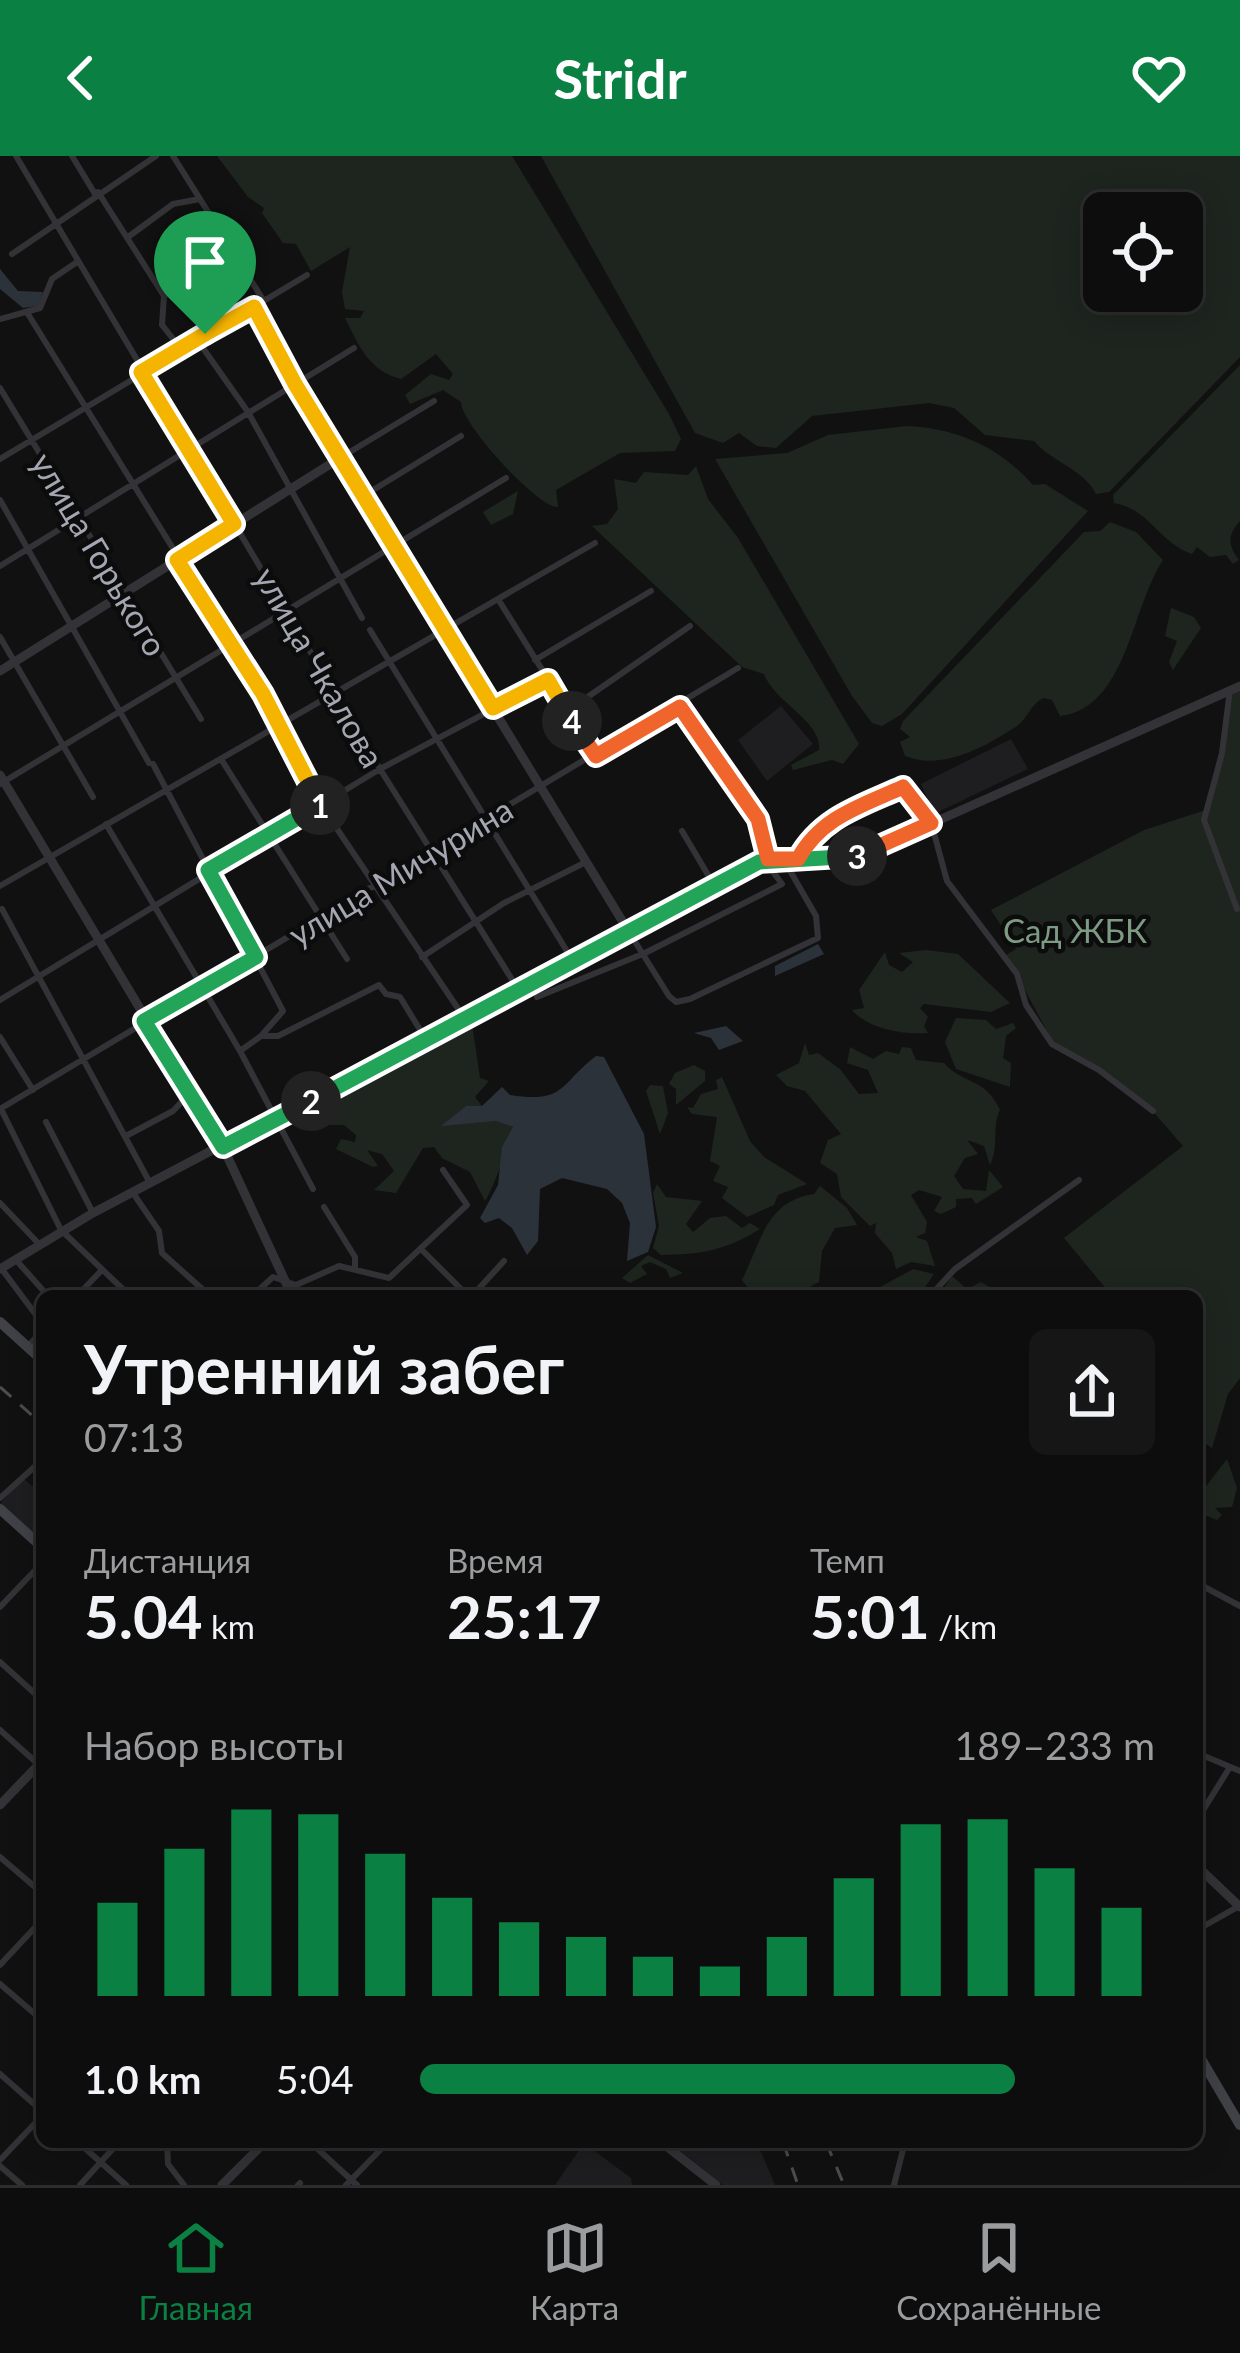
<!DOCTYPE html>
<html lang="ru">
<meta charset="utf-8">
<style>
:root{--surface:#0d0d0e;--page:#161617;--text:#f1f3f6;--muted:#9a9c9e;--line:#2d2d2e;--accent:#0b8043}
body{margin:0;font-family:Lato,sans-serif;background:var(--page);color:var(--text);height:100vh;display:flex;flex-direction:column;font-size:45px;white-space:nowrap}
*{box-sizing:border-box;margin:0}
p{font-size:39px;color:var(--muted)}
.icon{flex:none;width:66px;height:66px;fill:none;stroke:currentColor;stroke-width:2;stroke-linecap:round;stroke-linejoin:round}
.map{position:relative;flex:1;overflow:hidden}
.side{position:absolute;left:36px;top:1134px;width:1167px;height:858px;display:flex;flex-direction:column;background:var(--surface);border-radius:18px;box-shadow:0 6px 30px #0003,0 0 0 3px var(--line)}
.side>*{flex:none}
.controls{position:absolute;left:1083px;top:36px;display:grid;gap:24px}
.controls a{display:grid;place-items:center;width:120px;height:120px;border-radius:18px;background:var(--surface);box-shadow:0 6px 30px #0003,0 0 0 3px var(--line);font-size:60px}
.pin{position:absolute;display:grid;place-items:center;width:102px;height:102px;color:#fff;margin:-123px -51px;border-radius:50% 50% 50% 0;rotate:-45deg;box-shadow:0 0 12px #0007}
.pin .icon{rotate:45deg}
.km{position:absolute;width:60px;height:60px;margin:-30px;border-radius:50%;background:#222;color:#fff;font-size:33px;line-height:60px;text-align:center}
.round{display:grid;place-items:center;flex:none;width:126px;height:126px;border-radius:18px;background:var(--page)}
.headline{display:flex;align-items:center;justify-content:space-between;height:204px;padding:0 48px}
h1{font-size:66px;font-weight:700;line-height:90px}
.stats{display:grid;grid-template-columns:repeat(3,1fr);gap:18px;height:204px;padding:12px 48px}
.stats div{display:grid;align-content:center}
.stats b{font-size:60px;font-weight:700}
.stats small{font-size:33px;font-weight:400}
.stats p{font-size:33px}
.chart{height:336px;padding:24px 48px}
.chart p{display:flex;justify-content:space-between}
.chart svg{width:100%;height:216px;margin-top:12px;stroke:var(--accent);stroke-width:6}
ul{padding:0 48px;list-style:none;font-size:39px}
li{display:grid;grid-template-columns:192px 144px 1fr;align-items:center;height:90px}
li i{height:30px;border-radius:15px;background:var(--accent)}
header{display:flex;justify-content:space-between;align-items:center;height:156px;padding:0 48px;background:var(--accent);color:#fff;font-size:54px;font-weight:700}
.menu{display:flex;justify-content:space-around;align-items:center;height:168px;border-top:3px solid var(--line);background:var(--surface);font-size:33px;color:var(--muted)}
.menu a{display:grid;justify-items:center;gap:6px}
.menu .on{color:var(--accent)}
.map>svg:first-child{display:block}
.built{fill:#1e1d1f}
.green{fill:#1e251f;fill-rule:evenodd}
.water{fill:#2c323a}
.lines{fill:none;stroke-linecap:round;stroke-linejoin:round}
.minor{stroke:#333337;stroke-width:6}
.tertiary{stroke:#333337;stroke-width:9}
.secondary{stroke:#414247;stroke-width:10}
.rail{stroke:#4c4d52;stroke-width:3;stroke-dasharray:15 12;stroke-linecap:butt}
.split-1-casing{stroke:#fff;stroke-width:24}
.split-2-casing{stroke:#fff;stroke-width:24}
.split-3-casing{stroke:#fff;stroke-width:24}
.split-4-casing{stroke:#fff;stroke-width:24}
.split-5-casing{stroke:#fff;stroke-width:24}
.split-1{stroke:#f5b400;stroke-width:15}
.split-2{stroke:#22a559;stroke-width:15}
.split-3{stroke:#22a559;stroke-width:15}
.split-4{stroke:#f0652b;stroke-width:15}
.split-5{stroke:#f5b400;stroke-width:15}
.labels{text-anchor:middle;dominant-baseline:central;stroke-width:9;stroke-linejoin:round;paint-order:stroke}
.street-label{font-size:33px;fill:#a4a7b2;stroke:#0c0c0d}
.park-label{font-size:33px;fill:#7c9b82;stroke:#0c0c0d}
</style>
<header><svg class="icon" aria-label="back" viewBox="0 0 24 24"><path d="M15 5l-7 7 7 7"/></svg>Stridr<svg class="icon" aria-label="heart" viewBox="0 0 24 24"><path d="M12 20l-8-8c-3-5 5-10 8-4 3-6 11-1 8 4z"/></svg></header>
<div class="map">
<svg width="1240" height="2029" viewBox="0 0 1240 2029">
<rect width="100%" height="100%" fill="#111112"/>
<!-- built -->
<path class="built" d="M 781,550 L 813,588 L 767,625 L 738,584 Z
M 1011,583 L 1028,613 L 934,658 L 921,628 Z
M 23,1322 L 42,1339 L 42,1375 L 37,1380 L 0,1348 Z
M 669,1986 L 757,1986 L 775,2029 L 723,2029 Z
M 584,1987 L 631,2022 L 632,2029 L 555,2029 Z"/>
<!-- green -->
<path class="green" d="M 217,0 L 512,0 L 669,258 L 681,283 L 675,295 L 620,297 L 556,334 L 558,351 C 539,353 461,268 461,246 L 443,234 L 410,248 L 405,239 L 431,218 L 449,224 L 453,218 L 436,198 L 401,223 C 369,215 359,190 345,162 L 360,162 L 364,155 L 345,153 L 342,136 L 350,91 L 311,115 L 296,88 L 283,87 L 262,57 L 264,52 L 248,41 Z
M 541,0 L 1240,0 L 1240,201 L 1109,336 L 1096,338 C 1084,313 1050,305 1034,285 L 985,279 L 954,252 L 929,247 L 812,260 L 776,292 L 757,290 L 739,277 L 723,287 L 695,277 ZM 1104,57 L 1182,57 L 1182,135 L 1104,135 Z
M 1240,209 L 1240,365 C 1227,379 1228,389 1239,404 L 1233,408 L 1226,399 L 1210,401 L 1197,391 L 1192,398 C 1159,387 1150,353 1114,347 L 1113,339 Z
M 907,270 C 956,272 1000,291 1033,329 L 1045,328 L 1088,355 L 902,558 L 882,570 L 872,567 L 852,540 L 715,303 L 787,297 L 828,279 Z
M 696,310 L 708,343 L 738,382 L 859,588 L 843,608 L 832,604 L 793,614 L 791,609 L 819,594 C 822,565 775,547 764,518 L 742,511 L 592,370 L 607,368 L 618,353 L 614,323 L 636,327 L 644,316 L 688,319 Z
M 518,335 L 513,358 L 491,369 L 483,356 Z
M 1110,366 L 1136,376 L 1163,404 C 1131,452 1127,552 1060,560 L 1052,544 L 1043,542 C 1030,549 1028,562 1017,570 C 985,591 942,615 905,600 L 900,586 L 910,581 L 900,573 L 903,565 L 1084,376 L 1100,375 Z
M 1171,452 L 1194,461 L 1201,472 L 1173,514 L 1169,506 L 1177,485 L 1165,480 Z
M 1240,534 L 1240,1222 L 1228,1238 L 1212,1292 L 1197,1282 L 1197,1255 L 1205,1248 L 1204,1235 L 1197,1233 L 1197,1140 L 1112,1140 L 1064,1082 L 1183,990 L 1144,945 L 1053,886 L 1006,799 L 1016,793 L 991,754 L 1144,674 L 1206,654 L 1233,537 Z
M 926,794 L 958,798 L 1010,847 L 991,856 L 924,848 L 920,852 L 928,861 L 924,870 L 928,877 C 904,879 868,873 852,854 L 864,852 L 859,834 L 885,796 L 889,809 L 902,816 L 913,806 L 899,797 Z
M 956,862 L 986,864 L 996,873 L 1013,867 L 1016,872 L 1006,880 L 1003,902 L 1011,907 L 1010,931 L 956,913 L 945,886 Z
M 472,868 L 480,922 L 489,925 L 475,941 L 482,950 L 466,950 L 443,969 L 496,965 L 513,971 C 512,980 492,1037 485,1045 L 470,1016 L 442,1002 L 434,991 L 423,992 L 396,1037 L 374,1034 L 394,1015 L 382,998 L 367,994 L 378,1010 L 373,1011 L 336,993 L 341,983 L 355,986 L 356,979 L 344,969 L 318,969 L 316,952 Z
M 805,887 L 809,899 L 818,897 L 840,913 L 859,938 L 878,937 L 868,914 L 847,907 L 850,891 L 873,903 L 886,895 L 899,898 L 902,891 L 911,892 L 916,904 L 944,907 C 965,930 984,920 1000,954 C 991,972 1000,988 990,1009 L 984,990 L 967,984 L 978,998 L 965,1002 L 954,1020 L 963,1033 L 986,1035 L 989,1014 L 1003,1031 L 976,1048 L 972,1042 L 956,1043 L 956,1051 L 941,1058 L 934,1055 L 942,1041 L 919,1034 L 911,1039 L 927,1066 L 925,1077 L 916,1081 L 927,1085 L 935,1110 L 911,1106 L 896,1113 L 892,1097 L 875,1077 L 876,1067 L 870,1070 L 841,1041 L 837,1018 L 820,1007 L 828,984 L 841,978 L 805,935 L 787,930 L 776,919 L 799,907 Z
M 694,909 L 705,915 L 705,925 L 676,949 L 676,933 L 669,928 L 675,917 Z
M 722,921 L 750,985 L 764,1001 L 807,1028 L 778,1039 L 774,1049 L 747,1061 L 722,1042 L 728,1031 L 713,1025 L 720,1010 L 710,1005 L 717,961 L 692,958 L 687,951 L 693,952 L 701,938 L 718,933 L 716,924 Z
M 650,929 L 663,930 L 668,957 L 660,978 L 646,935 Z
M 657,1028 L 666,1041 L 702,1045 L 686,1068 L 693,1076 L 710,1062 L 726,1060 L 742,1072 L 750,1067 L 760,1073 C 723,1096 699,1098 661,1099 L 653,1092 L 659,1070 L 653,1037 Z
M 820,1030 L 847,1052 L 857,1069 L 835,1072 L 822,1095 L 819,1126 L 793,1140 L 754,1140 L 742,1124 C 761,1086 766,1045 814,1038 Z
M 648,1099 L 683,1117 L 670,1122 L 666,1113 L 650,1106 L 641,1110 L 647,1118 L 630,1127 L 622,1122 Z
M 913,1113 L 934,1118 L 919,1140 L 864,1140 Z
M 952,1120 L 967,1133 L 981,1126 L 1004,1140 L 939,1140 Z
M 1227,1303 L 1237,1332 L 1232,1351 L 1215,1352 L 1222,1359 L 1217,1364 L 1197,1356 L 1197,1342 Z"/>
<!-- water -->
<path class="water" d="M 0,113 L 18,135 L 43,136 L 38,150 L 23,152 L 0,133 Z
M 818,788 L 824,798 L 775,820 L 775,810 Z
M 726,870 L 743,885 L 719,894 L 711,882 L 694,877 Z
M 596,900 L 604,901 L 644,978 L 656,1071 L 648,1096 L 627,1105 L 630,1067 L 622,1047 L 607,1033 L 562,1022 L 540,1033 L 538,1085 L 527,1099 L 512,1072 L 499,1062 L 485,1067 L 480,1062 L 498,1029 L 502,991 L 513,971 L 496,965 L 441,970 L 466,950 L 482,950 L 502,931 L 510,939 C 566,948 560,927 596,900 Z"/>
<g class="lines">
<!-- minor -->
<path class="minor" d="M 16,0 L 380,613 L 518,833
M 72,0 L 95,38
M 173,0 L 262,142
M 98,36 L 164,140 L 162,169 L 182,194
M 128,81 L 173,48 L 200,43
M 12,98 L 156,0
M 164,140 L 234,101
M 254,152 L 295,228
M 28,158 L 263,538 L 321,649 L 465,863
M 0,163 L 40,152 L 52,123 L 77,106
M 198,185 L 248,256 L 362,462
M 0,232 L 201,563
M 340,302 L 434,245
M 0,303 L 307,119
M 365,339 L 461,280
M 0,344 L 149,607
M 0,410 L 354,192
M 498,443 L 596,600
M 370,474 L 573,805
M 0,481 L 93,641
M 535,504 L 651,435
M 1230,534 L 1222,597 L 1204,664 L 1237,753
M 566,556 L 690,470
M 221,603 L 347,803
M 153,608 L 283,855 L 261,880
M 0,628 L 506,322
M 106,668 L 240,895 L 313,1033
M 682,675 L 714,729
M 798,703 C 821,662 861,650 903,631 L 931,666 L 947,725 L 1017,818 L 1026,849 L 1052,888 L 1099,914 L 1153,955
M 0,730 L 595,387
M 2,753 L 150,1027
M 629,776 L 669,840 L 676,846 L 690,843 L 818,782 L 816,760 L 785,706
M 422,801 L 504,747 L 584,707
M 537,841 L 645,797 L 782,728 L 771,713 L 758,663 L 680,551
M 0,844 L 380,613 L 548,524
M 0,881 L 33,934
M 240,895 L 261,880 L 278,880 L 379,829 L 386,838 L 400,841 L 425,882
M 0,953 L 738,512
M 1,953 L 61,1074 L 130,1140
M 46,966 L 93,1057
M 126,980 L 173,955 L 189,938
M 133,1037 L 159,1075 L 162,1097 L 210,1140
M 0,1047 L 39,1088
M 324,1051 L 355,1101 L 355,1113
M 422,1094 L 468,1140
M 16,1104 L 48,1140
M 1,1112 L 42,1167
M 77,1140 L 101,1115
M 252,1140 L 273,1121 L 296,1129 L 339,1110 L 389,1122 L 467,1049 L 443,1014
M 472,1140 L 504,1105
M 930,1140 L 955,1113 L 1079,1024
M 28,1190 L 42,1175
M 0,1342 L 42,1304
M 1197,1427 L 1240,1450
M 0,1451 L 42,1407
M 0,1506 L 42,1544
M 0,1574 L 38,1608
M 1197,1597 L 1240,1615
M 1197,1664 L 1230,1611
M 0,1701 L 42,1737
M 1197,1774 L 1239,1750
M 0,1809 L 42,1764
M 0,1828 L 42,1864
M 0,1918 L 42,1955
M 78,1986 L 126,2029
M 167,1986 L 168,2008 L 184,2029
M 310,1986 L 357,2029
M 0,2004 L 42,1960
M 0,2010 L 22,2029
M 80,2029 L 119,1986
M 298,2029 L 300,2027
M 346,2029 L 388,1986
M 894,2029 L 905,1986"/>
<!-- tertiary -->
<path class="tertiary" d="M 295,228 L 629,776
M 0,515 L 340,302
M 0,619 L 223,991 L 292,1140
M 0,1113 L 93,1057 L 759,706 L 854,702 L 1240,530
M 0,1649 L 42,1605
M 1197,1710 L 1240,1751
M 661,1986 L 716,2029
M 222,2029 L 265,1986"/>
<!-- secondary -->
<path class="secondary" d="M 0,1166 L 42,1204
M 0,1353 L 42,1391
M 1197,1896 L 1240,1969"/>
<!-- rail -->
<path class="rail" d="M 0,1231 L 42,1268
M 783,1986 L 798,2029
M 826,1986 L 844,2029"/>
</g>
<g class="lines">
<!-- split-1 casing -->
<g class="split-1-casing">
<path id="split-1" d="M 205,178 L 141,216 L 234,368 L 177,404 L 263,538 L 320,649"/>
</g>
<!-- split-2 casing -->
<g class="split-2-casing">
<path id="split-2" d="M 311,945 L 223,991 L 144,865 L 256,801 L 208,714 L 320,649"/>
</g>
<!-- split-3 casing -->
<g class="split-3-casing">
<path id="split-3" d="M 311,945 L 759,706 L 857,700"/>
</g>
<!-- split-4 casing -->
<g class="split-4-casing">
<path id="split-4" d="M 572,565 L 596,600 L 680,551 L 758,663 L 768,703 L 798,703 C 821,661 861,650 903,631 L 931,667 L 857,700"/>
</g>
<!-- split-5 casing -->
<g class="split-5-casing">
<path id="split-5" d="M 205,178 L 254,151 L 295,228 L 493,552 L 548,524 L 572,565"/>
</g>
<!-- split-1 -->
<use href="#split-1" class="split-1"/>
<!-- split-2 -->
<use href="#split-2" class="split-2"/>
<!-- split-3 -->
<use href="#split-3" class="split-3"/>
<!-- split-4 -->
<use href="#split-4" class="split-4"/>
<!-- split-5 -->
<use href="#split-5" class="split-5"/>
</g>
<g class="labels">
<!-- street labels -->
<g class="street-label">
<text transform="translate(100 398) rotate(59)">улица Горького</text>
<text transform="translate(320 511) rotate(60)">улица Чкалова</text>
<text transform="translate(400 715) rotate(-31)">улица Мичурина</text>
</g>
<!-- park labels -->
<g class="park-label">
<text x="1075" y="774">Сад ЖБК</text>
</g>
</g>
</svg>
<div class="controls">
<a><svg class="icon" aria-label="locate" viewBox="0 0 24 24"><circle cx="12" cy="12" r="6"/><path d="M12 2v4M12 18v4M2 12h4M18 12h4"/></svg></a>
</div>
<div class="pin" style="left:205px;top:178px;background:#1e9e55"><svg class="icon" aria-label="arrive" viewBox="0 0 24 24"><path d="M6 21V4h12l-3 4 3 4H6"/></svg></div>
<b class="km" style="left:320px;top:649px">1</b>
<b class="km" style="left:311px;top:945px">2</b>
<b class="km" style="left:857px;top:700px">3</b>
<b class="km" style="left:572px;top:565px">4</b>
<section class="side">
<div class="headline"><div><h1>Утренний забег</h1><p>07:13</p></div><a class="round"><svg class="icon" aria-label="share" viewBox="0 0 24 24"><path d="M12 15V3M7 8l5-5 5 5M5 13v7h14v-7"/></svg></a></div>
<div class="stats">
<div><p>Дистанция</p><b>5.04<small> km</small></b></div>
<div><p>Время</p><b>25:17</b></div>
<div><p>Темп</p><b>5:01<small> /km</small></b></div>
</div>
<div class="chart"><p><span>Набор высоты</span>189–233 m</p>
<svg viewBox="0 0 160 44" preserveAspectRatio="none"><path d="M5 44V25M15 44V14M25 44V6M35 44V7M45 44V15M55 44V24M65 44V29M75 44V32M85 44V36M95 44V38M105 44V32M115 44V20M125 44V9M135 44V8M145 44V18M155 44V26"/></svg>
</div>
<ul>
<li><b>1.0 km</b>5:04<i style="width:81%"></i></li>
</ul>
</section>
</div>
<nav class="menu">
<a class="on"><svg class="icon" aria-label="home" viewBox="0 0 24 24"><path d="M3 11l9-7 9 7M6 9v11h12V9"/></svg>Главная</a>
<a><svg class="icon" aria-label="map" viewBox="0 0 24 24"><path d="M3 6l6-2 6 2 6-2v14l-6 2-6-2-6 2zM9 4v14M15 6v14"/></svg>Карта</a>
<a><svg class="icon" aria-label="saved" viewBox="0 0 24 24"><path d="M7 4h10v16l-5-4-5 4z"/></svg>Сохранённые</a>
</nav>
